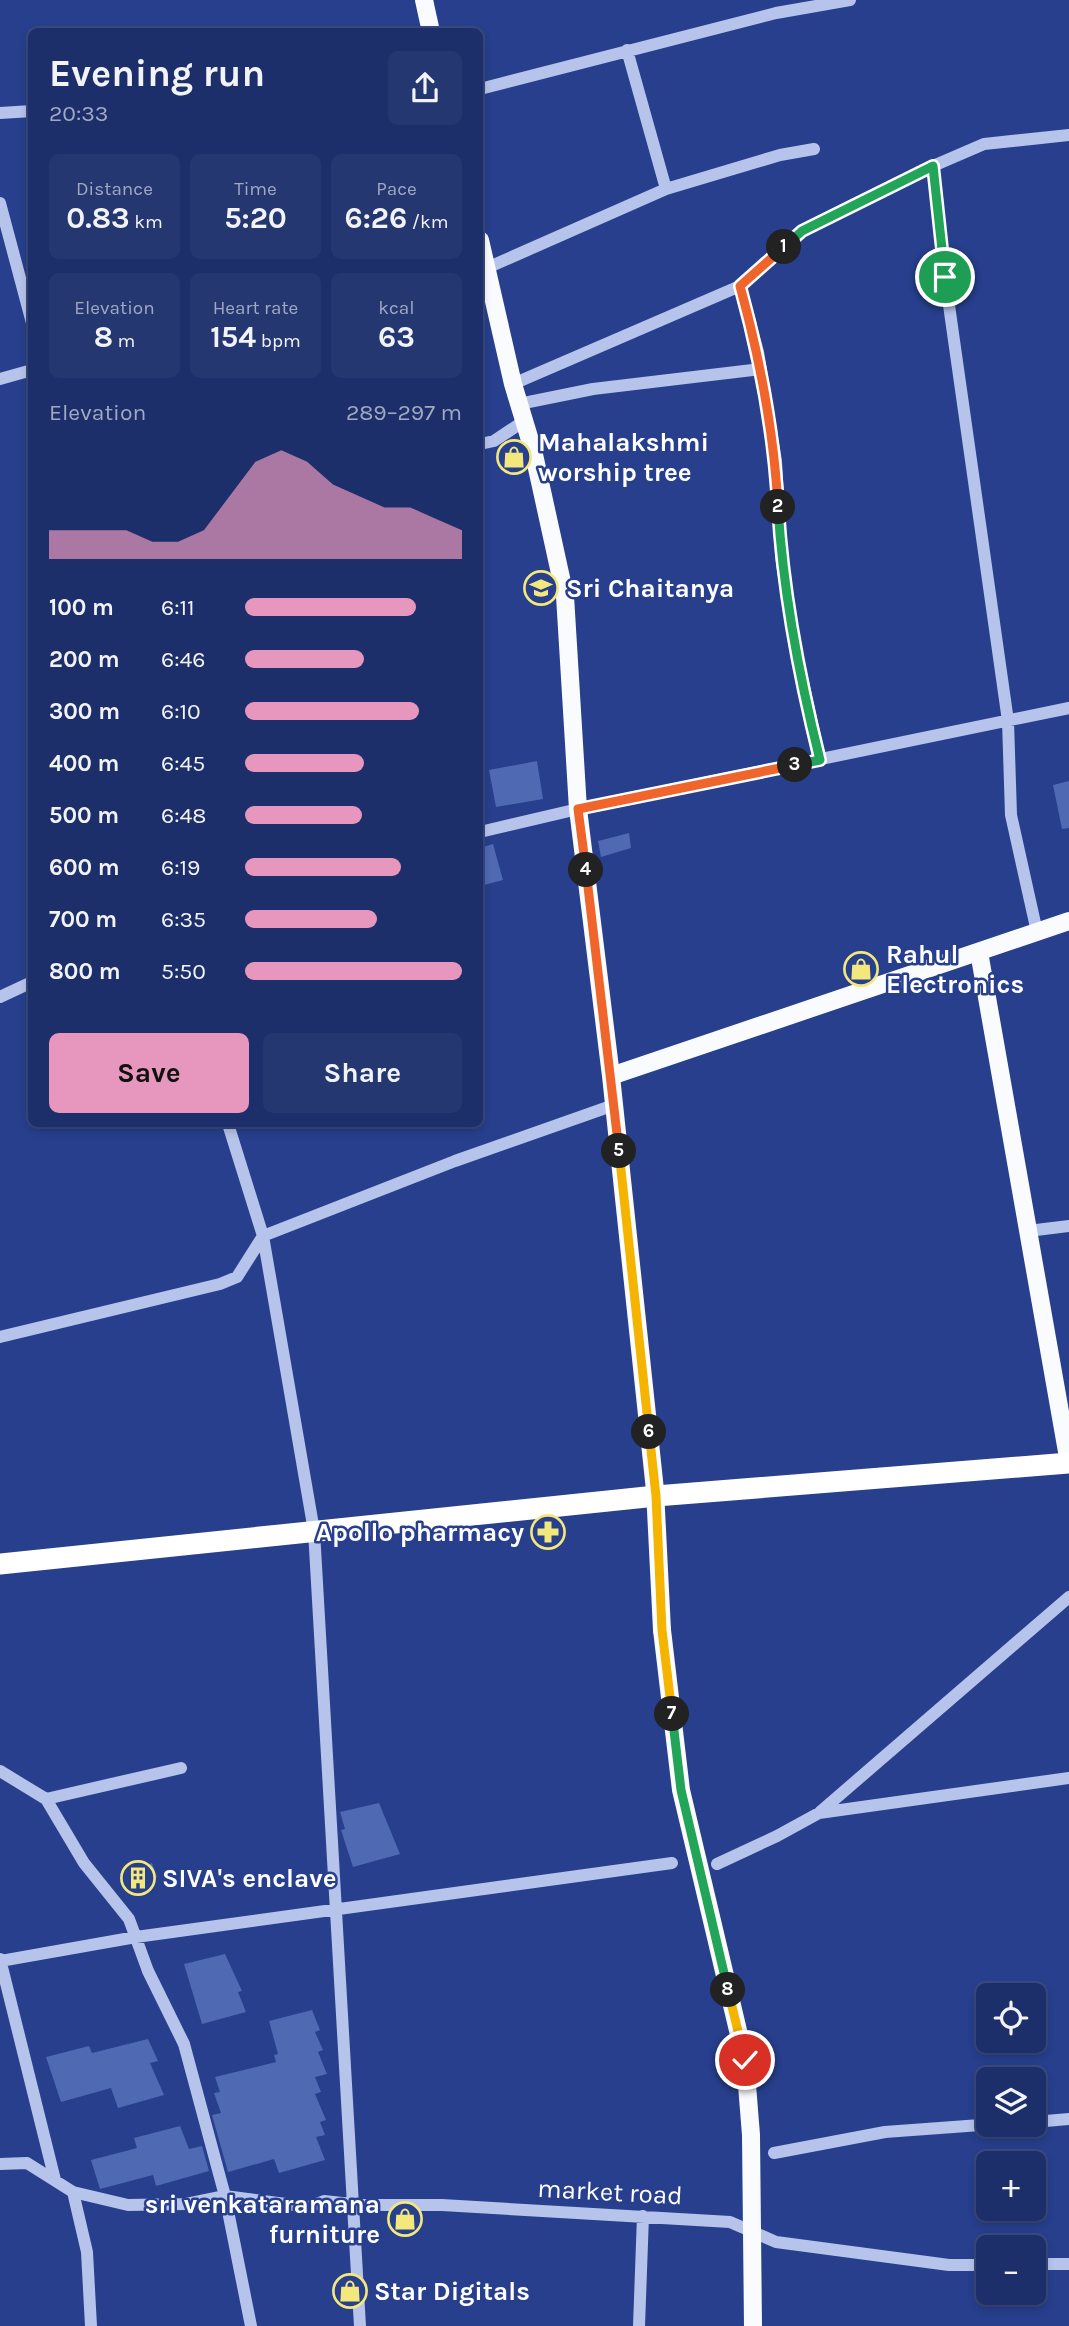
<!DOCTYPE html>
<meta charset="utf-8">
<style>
:root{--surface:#1d2f6a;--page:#253770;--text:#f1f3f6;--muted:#a0a9c1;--line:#3b4a7e;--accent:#e797bd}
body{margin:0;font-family:Karla,sans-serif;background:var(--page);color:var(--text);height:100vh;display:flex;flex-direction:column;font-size:26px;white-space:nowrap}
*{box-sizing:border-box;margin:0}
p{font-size:23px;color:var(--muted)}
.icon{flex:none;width:38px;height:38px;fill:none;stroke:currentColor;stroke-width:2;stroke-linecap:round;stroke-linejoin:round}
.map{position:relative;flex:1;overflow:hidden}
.details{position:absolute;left:28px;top:28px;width:455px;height:1099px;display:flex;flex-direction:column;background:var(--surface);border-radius:10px;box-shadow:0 4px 10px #0003,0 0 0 2px var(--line)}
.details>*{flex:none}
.fabs{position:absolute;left:976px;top:1983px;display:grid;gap:14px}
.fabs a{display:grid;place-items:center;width:70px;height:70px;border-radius:10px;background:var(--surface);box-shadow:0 4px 10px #0003,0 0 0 2px var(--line);font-size:35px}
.pin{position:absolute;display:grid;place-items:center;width:60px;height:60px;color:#fff;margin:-30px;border:4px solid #fff;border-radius:50%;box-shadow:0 2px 7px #0007}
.km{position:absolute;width:35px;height:35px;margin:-18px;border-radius:50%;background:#222;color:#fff;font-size:19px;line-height:35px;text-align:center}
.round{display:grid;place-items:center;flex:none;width:74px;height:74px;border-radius:10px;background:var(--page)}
.head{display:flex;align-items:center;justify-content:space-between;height:119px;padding:0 21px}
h1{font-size:38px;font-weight:700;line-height:52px}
.stats{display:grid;grid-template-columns:repeat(3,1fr);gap:10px;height:119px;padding:7px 21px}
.stats div{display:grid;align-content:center;border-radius:10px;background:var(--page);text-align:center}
.stats b{font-size:30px;font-weight:700}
.stats small{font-size:19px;font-weight:400}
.stats p{font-size:19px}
.chart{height:196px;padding:14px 21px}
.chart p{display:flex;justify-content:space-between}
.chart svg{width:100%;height:126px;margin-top:7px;fill:var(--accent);opacity:.7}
.primary-button{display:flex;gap:14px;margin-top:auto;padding:14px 21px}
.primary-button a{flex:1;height:80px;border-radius:10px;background:var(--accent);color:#111;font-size:28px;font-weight:700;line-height:80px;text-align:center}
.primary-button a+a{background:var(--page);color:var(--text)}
ul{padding:0 21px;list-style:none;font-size:23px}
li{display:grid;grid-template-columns:112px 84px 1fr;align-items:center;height:52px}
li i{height:18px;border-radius:9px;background:var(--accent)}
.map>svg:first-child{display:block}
.building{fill:#4f69b3}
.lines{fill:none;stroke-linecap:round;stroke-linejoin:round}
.minor{stroke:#b6c3ea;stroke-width:12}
.major{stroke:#fafbff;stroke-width:18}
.highway{stroke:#fff;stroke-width:21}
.major-bridge{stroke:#fafbff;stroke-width:18}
.split-1-casing{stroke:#fff;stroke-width:14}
.split-2-casing{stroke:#fff;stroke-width:14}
.split-3-casing{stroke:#fff;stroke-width:14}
.split-4-casing{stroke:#fff;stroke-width:14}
.split-5-casing{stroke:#fff;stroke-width:14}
.split-6-casing{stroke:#fff;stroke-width:14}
.split-7-casing{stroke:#fff;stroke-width:14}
.split-8-casing{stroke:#fff;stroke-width:14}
.split-9-casing{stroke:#fff;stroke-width:14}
.split-1{stroke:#22a559;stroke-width:9}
.split-2{stroke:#f0652b;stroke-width:9}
.split-3{stroke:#22a559;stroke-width:9}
.split-4{stroke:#f0652b;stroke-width:9}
.split-5{stroke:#f0652b;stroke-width:9}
.split-6{stroke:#f5b400;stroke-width:9}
.split-7{stroke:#f5b400;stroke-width:9}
.split-8{stroke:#22a559;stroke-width:9}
.split-9{stroke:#f5b400;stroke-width:9}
.labels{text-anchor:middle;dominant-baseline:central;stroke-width:5;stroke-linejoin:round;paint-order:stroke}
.poi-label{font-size:26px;font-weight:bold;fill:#fff;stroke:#273f8d;text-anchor:start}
.street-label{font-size:26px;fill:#fff;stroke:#273f8d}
</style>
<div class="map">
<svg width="1069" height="2326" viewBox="0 0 1069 2326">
<rect width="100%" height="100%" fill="#273f8d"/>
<!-- building -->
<path class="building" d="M 537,761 L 543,799 L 496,807 L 489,770 Z
M 1069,781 L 1069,828 L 1062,829 L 1053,785 Z
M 629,833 L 631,848 L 601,857 L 598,841 Z
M 493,844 L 503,880 L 480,886 L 480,848 Z
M 379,1803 L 400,1854 L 353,1867 L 341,1830 L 345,1829 L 340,1812 Z
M 152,1863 L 157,1877 L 127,1888 L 120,1874 Z
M 225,1954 L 242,1991 L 238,1992 L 246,2012 L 202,2024 L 184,1964 Z
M 312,2010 L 320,2030 L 315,2032 L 323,2050 L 318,2052 L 327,2074 L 315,2077 L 321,2092 L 315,2094 L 326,2120 L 320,2122 L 325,2135 L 316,2137 L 325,2160 L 279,2173 L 274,2159 L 228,2172 L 212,2115 L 221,2113 L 214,2093 L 220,2092 L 215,2077 L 276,2062 L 274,2055 L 278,2054 L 269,2021 Z
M 148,2039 L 158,2061 L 150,2063 L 164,2095 L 118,2108 L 111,2088 L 61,2102 L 46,2057 L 89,2046 L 92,2053 Z
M 180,2126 L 189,2149 L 202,2146 L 209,2171 L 156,2186 L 153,2175 L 100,2189 L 91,2160 L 137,2148 L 134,2138 Z"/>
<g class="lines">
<!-- minor -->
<path class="minor" d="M 627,50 L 666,189
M 480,89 L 776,13 L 850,0
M 0,113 L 32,111
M 933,166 L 945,277 L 1008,721 L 1011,815 L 1037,932
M 0,203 L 32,323
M 480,271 L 666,189 L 780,155 L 814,149
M 740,286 L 758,352 L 776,461 L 781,556 L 794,642 L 820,759
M 0,379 L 32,370
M 513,384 L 740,286 L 802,231 L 933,166 L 984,144 L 1069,135
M 519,404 L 593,389 L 761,369
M 480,444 L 494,441 L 524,421
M 480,832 L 578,809 L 1069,708
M 0,997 L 32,982
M 1028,1231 L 1069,1226
M 0,1337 L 220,1284 L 237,1277 L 263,1236 L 228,1124
M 0,1771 L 46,1799 L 84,1863 L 129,1919 L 148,1971 L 184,2044 L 225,2196 L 186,2204 L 128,2205 L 73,2192
M 46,1799 L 181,1768
M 820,1812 L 1069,1597
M 717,1864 L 777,1836 L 819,1813 L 1069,1778
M 0,1959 L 55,2180
M 0,1961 L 136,1937 L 672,1863
M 1034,2122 L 1069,2119
M 774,2153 L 885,2132 L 994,2124
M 0,2164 L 27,2163 L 73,2192 L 87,2252 L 91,2326
M 1034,2264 L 1069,2264
M 251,2326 L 225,2196 L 309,2207 L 324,2201 L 361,2205 L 442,2205 L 730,2222 L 776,2242 L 949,2265 L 989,2265
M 360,2326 L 314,1531 L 263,1236 L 455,1161 L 614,1105
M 639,2326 L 643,2216"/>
<!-- major -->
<path class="major" d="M 424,0 L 431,32
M 480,240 L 513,384 L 533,450 L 565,596 L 578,809 L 611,1076 L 655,1490 L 662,1630
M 979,952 L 1069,1463
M 611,1076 L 1069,921"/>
<!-- highway -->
<path class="highway" d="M 0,1564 L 656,1496 L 1069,1463"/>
<!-- major-bridge -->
<path class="major-bridge" d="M 662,1630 L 681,1790 L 745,2060 L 751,2135 L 753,2326"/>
</g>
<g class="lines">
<!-- split-1 casing -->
<g class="split-1-casing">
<path id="split-1" d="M 784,247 L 802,231 L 933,166 L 945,277"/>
</g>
<!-- split-2 casing -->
<g class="split-2-casing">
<path id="split-2" d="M 778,507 C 774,431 760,359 740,286 L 784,247"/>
</g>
<!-- split-3 casing -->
<g class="split-3-casing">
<path id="split-3" d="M 778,507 C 783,593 799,676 820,760 L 795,765"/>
</g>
<!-- split-4 casing -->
<g class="split-4-casing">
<path id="split-4" d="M 586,870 L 578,809 L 795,765"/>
</g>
<!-- split-5 casing -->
<g class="split-5-casing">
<path id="split-5" d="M 586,870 L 619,1151"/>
</g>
<!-- split-6 casing -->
<g class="split-6-casing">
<path id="split-6" d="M 619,1151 L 649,1432"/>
</g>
<!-- split-7 casing -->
<g class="split-7-casing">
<path id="split-7" d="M 649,1432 L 656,1496 L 662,1630 L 672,1714"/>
</g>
<!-- split-8 casing -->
<g class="split-8-casing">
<path id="split-8" d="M 672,1714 L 681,1790 L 728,1990"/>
</g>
<!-- split-9 casing -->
<g class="split-9-casing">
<path id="split-9" d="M 728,1990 L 745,2060"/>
</g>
<!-- split-1 -->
<use href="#split-1" class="split-1"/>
<!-- split-2 -->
<use href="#split-2" class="split-2"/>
<!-- split-3 -->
<use href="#split-3" class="split-3"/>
<!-- split-4 -->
<use href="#split-4" class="split-4"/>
<!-- split-5 -->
<use href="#split-5" class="split-5"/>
<!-- split-6 -->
<use href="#split-6" class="split-6"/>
<!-- split-7 -->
<use href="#split-7" class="split-7"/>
<!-- split-8 -->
<use href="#split-8" class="split-8"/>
<!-- split-9 -->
<use href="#split-9" class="split-9"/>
</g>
<!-- icons -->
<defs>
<g id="shop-ring" transform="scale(1.75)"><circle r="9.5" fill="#273f8d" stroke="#f3e87c" stroke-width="1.5"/><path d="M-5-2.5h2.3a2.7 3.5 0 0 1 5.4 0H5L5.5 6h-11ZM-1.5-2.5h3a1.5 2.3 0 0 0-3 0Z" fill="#f3e87c"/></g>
<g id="school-ring" transform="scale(1.75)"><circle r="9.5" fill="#273f8d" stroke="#f3e87c" stroke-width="1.5"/><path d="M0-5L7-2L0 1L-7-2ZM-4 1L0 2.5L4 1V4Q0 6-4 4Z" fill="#f3e87c"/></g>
<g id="pharmacy-ring" transform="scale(1.75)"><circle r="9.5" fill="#273f8d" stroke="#f3e87c" stroke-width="1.5"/><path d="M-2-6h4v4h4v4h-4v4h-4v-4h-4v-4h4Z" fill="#f3e87c"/></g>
<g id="building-ring" transform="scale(1.75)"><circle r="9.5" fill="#273f8d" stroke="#f3e87c" stroke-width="1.5"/><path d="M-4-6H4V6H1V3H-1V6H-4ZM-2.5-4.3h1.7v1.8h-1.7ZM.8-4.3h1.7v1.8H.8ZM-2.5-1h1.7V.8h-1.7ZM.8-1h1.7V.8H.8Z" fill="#f3e87c"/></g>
</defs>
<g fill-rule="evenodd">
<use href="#shop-ring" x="514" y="457"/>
<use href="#school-ring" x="541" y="588"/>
<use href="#shop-ring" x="861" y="969"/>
<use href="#pharmacy-ring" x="548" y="1532"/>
<use href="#building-ring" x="138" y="1878"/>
<use href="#shop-ring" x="405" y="2219"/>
<use href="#shop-ring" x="350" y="2291"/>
</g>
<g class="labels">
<!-- poi labels -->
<g class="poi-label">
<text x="538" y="442">Mahalakshmi<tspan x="538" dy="30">worship tree</tspan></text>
<text x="566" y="588">Sri Chaitanya</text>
<text x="886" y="954">Rahul<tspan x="886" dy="30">Electronics</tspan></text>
<text x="524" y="1532" text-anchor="end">Apollo pharmacy</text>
<text x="162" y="1878">SIVA's enclave</text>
<text x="380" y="2204" text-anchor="end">sri venkataramana<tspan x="380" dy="30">furniture</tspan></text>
<text x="374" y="2291">Star Digitals</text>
</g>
<!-- street labels -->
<g class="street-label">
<text transform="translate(610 2192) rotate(3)">market road</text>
</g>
</g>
</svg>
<div class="fabs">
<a><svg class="icon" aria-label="locate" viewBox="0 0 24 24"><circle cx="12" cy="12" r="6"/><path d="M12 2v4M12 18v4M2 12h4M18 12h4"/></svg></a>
<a><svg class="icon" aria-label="layers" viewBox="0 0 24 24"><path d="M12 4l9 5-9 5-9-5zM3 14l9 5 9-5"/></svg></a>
<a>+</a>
<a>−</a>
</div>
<div class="pin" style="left:945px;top:277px;background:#1e9e55"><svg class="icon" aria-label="arrive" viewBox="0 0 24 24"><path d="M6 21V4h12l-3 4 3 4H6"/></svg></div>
<div class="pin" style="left:745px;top:2060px;background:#d93025"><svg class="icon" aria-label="check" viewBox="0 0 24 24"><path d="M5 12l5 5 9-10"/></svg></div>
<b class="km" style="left:784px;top:247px">1</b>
<b class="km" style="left:778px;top:507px">2</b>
<b class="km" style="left:795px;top:765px">3</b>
<b class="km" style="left:586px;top:870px">4</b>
<b class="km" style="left:619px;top:1151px">5</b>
<b class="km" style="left:649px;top:1432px">6</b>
<b class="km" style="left:672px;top:1714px">7</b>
<b class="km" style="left:728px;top:1990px">8</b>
<section class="details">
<div class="head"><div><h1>Evening run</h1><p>20:33</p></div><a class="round"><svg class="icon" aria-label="share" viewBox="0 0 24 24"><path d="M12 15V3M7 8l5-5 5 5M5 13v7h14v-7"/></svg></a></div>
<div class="stats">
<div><p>Distance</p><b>0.83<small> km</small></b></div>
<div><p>Time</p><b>5:20</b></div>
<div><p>Pace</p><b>6:26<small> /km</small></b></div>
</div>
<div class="stats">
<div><p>Elevation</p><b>8<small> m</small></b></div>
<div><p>Heart rate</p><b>154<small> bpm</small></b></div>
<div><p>kcal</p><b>63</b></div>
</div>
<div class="chart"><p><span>Elevation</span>289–297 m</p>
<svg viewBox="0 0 160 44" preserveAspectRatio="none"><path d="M0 44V34L10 34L20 34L30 34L40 38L50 38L60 34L70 22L80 10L90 6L100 10L110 18L120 22L130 26L140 26L150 30L160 34V44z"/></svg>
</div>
<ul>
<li><b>100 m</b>6:11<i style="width:79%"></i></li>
<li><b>200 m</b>6:46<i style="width:55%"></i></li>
<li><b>300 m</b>6:10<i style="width:80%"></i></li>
<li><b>400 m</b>6:45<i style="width:55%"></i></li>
<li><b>500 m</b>6:48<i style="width:54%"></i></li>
<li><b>600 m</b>6:19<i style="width:72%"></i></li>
<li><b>700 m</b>6:35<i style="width:61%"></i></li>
<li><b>800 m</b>5:50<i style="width:100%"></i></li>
</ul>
<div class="primary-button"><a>Save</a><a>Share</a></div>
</section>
</div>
